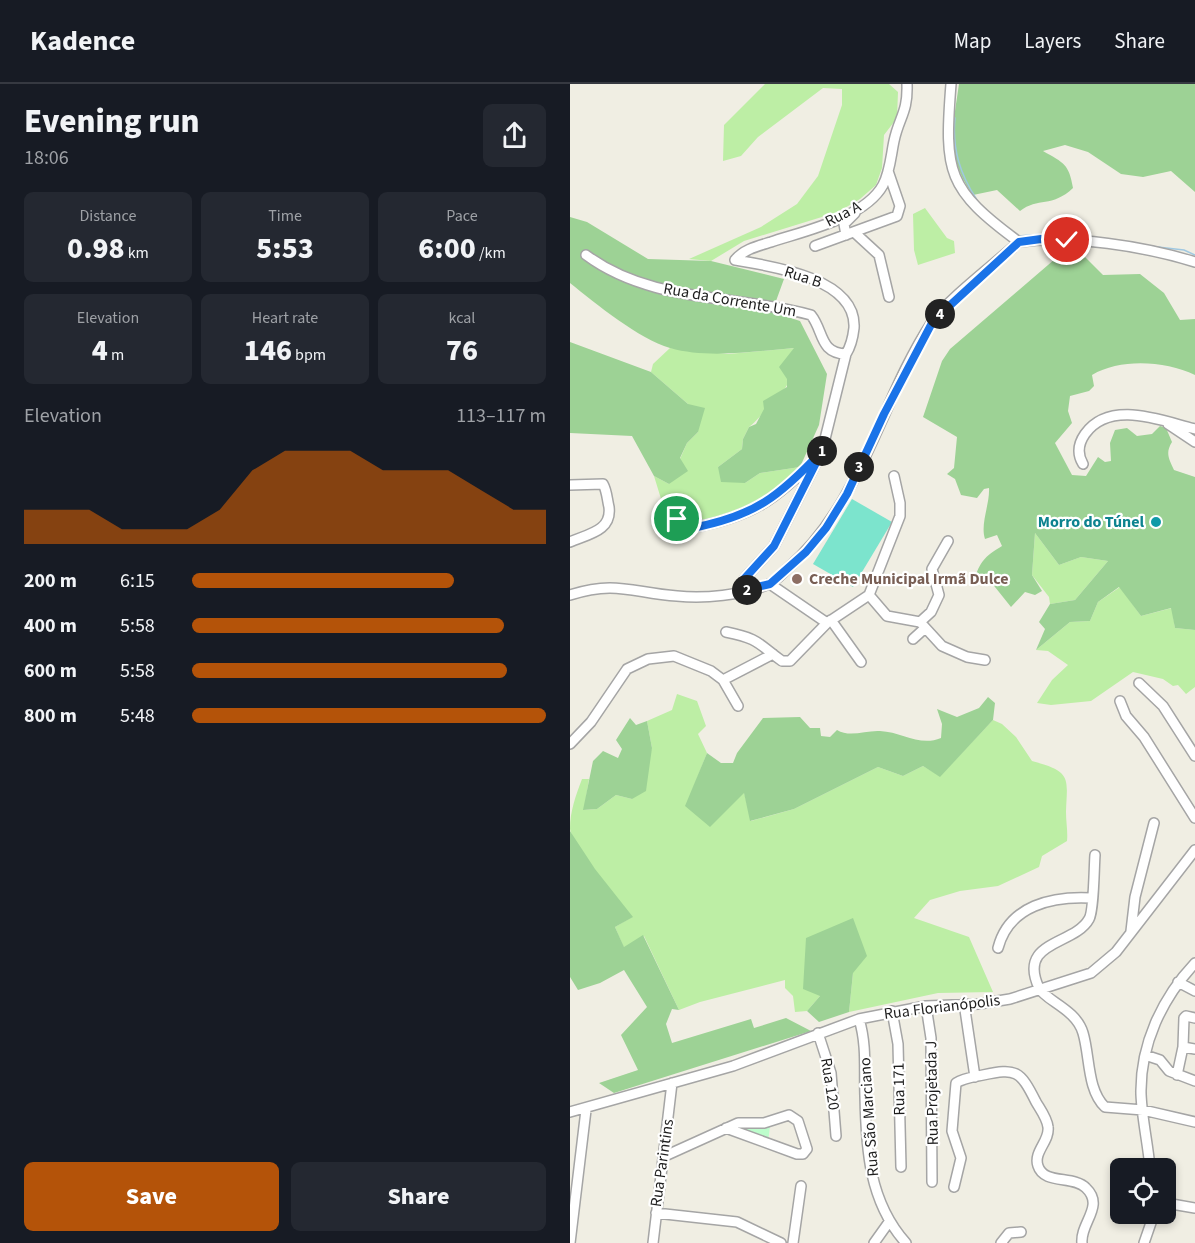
<!DOCTYPE html>
<meta charset="utf-8">
<style>
:root{--surface:#171b24;--page:#242831;--text:#f1f3f6;--muted:#9ea1a6;--line:#363941;--accent:#b45309}
body{margin:0;font-family:"Source Sans 3",sans-serif;background:var(--page);color:var(--text);height:100vh;display:flex;flex-direction:column;font-size:22px;white-space:nowrap}
*{box-sizing:border-box;margin:0}
p{font-size:20px;color:var(--muted)}
.icon{flex:none;width:33px;height:33px;fill:none;stroke:currentColor;stroke-width:2;stroke-linecap:round;stroke-linejoin:round}
.map{position:relative;flex:1;overflow:hidden}
.details{display:flex;flex-direction:column;background:var(--surface);width:570px}
.details>*{flex:none}
.tools{position:absolute;left:540px;top:1074px;display:grid;gap:12px}
.tools a{display:grid;place-items:center;width:66px;height:66px;border-radius:9px;background:var(--surface);box-shadow:0 3px 9px #0003;font-size:30px}
.pin{position:absolute;display:grid;place-items:center;width:51px;height:51px;color:#fff;margin:-26px;border:3px solid #fff;border-radius:50%;box-shadow:0 2px 6px #0007}
.km{position:absolute;width:30px;height:30px;margin:-15px;border-radius:50%;background:#222;color:#fff;font-size:16px;line-height:30px;text-align:center}
.round{display:grid;place-items:center;flex:none;width:63px;height:63px;border-radius:9px;background:var(--page)}
.head{display:flex;align-items:center;justify-content:space-between;height:102px;padding:0 24px}
h1{font-size:33px;font-weight:800;line-height:45px}
.metrics{display:grid;grid-template-columns:repeat(3,1fr);gap:9px;height:102px;padding:6px 24px}
.metrics div{display:grid;align-content:center;border-radius:9px;background:var(--page);text-align:center}
.metrics b{font-size:30px;font-weight:800}
.metrics small{font-size:16px;font-weight:400}
.metrics p{font-size:16px}
.chart{height:168px;padding:12px 24px}
.chart p{display:flex;justify-content:space-between}
.chart svg{width:100%;height:108px;margin-top:6px;fill:var(--accent);opacity:.7}
.cta{display:flex;gap:12px;margin-top:auto;padding:12px 24px}
.cta a{flex:1;height:69px;border-radius:9px;background:var(--accent);color:#fff;font-size:24px;font-weight:800;line-height:69px;text-align:center}
.cta a+a{background:var(--page);color:var(--text)}
ul{padding:0 24px;list-style:none;font-size:20px}
li{display:grid;grid-template-columns:96px 72px 1fr;align-items:center;height:45px}
li i{height:15px;border-radius:8px;background:var(--accent)}
header{display:flex;align-items:center;gap:36px;box-sizing:border-box;height:84px;padding:0 30px;background:var(--surface);border-bottom:2px solid var(--line)}
header strong{font-size:28px}
nav{display:flex;gap:33px;margin-inline-start:auto;font-size:21px}
main{display:flex;flex:1;min-height:0}
.map>svg:first-child{display:block}
.grass{fill:#bdeea5}
.forest{fill:#9dd295}
.park{fill:#bdfdcc}
.pitch{fill:#7ce4cd}
.lines{fill:none;stroke-linecap:round;stroke-linejoin:round}
.stream{stroke:#a0c8e1;stroke-width:1.5}
.minor-casing{stroke:#a5a5a5;stroke-width:12}
.minor{stroke:#fff;stroke-width:9}
.route-casing{stroke:#fff;stroke-width:12}
.route{stroke:#1a73e8;stroke-width:8}
.culture-dot{fill:#0f9aa8;stroke:#fff;stroke-width:2}
.education-dot{fill:#8d6e63;stroke:#fff;stroke-width:2}
.labels{text-anchor:middle;dominant-baseline:central;stroke-width:4.5;stroke-linejoin:round;paint-order:stroke}
.street-label{font-size:16px;fill:#1e1e1e;stroke:#fff}
.culture-label{font-size:16px;font-weight:bold;fill:#0d838f;stroke:#fff;text-anchor:end}
.education-label{font-size:16px;font-weight:bold;fill:#785e54;stroke:#fff;text-anchor:start}
</style>
<header>
<strong>Kadence</strong>
<nav><a>Map</a><a>Layers</a><a>Share</a></nav>
</header>
<main>
<section class="details">
<div class="head"><div><h1>Evening run</h1><p>18:06</p></div><a class="round"><svg class="icon" aria-label="share" viewBox="0 0 24 24"><path d="M12 15V3M7 8l5-5 5 5M5 13v7h14v-7"/></svg></a></div>
<div class="metrics">
<div><p>Distance</p><b>0.98<small> km</small></b></div>
<div><p>Time</p><b>5:53</b></div>
<div><p>Pace</p><b>6:00<small> /km</small></b></div>
</div>
<div class="metrics">
<div><p>Elevation</p><b>4<small> m</small></b></div>
<div><p>Heart rate</p><b>146<small> bpm</small></b></div>
<div><p>kcal</p><b>76</b></div>
</div>
<div class="chart"><p><span>Elevation</span>113–117 m</p>
<svg viewBox="0 0 160 44" preserveAspectRatio="none"><path d="M0 44V30L10 30L20 30L30 38L40 38L50 38L60 30L70 14L80 6L90 6L100 6L110 14L120 14L130 14L140 22L150 30L160 30V44z"/></svg>
</div>
<ul>
<li><b>200 m</b>6:15<i style="width:74%"></i></li>
<li><b>400 m</b>5:58<i style="width:88%"></i></li>
<li><b>600 m</b>5:58<i style="width:89%"></i></li>
<li><b>800 m</b>5:48<i style="width:100%"></i></li>
</ul>
<div class="cta"><a>Save</a><a>Share</a></div>
</section>
<div class="map">
<svg width="625" height="1159" viewBox="0 0 625 1159">
<rect width="100%" height="100%" fill="#f0eee3"/>
<!-- grass -->
<path class="grass" d="M 195,0 L 319,0 L 328,8 L 327,34 L 314,51 L 312,84 L 306,101 L 290,115 L 268,128 L 174,157 L 141,177 L 119,175 L 191,143 L 227,120 L 248,92 L 272,21 L 272,5 L 253,4 L 188,53 L 171,72 L 153,77 L 154,41 Z
M 355,124 L 377,154 L 384,157 L 385,169 L 348,181 L 344,166 L 343,130 Z
M 100,264 L 158,270 L 225,264 C 222,276 221,290 217,301 C 216,305 182,342 179,343 L 173,355 L 172,365 L 148,383 L 175,399 L 190,389 L 230,383 C 212,401 188,432 162,439 C 145,443 107,428 92,418 L 84,392 L 99,400 L 117,359 L 128,348 L 118,320 L 81,288 L 83,280 Z
M 465,449 L 489,481 L 511,473 L 538,477 L 505,516 L 480,520 L 479,513 L 462,491 Z
M 550,503 L 571,532 L 602,524 L 605,544 L 625,546 L 625,603 L 616,610 L 608,601 L 603,602 L 593,595 L 563,588 L 521,617 L 481,621 L 467,619 L 482,596 L 498,581 L 478,567 L 466,566 L 500,538 L 520,537 L 528,518 Z
M 107,610 L 127,617 L 136,642 L 128,650 L 137,669 L 116,722 L 174,708 L 181,737 L 224,725 L 308,683 L 333,692 L 353,682 L 370,692 L 423,636 L 432,640 L 446,653 L 462,677 C 503,688 497,694 496,728 C 496,738 498,748 497,757 L 472,772 L 469,783 L 428,802 L 390,807 L 360,816 L 344,834 L 399,853 L 423,908 L 368,909 L 279,928 L 283,889 L 250,912 L 237,927 L 225,928 L 223,912 L 215,904 L 215,896 L 130,918 L 109,926 L 74,852 L 54,864 L 45,843 L 62,833 C 49,817 3,762 0,745 C 0,727 6,711 12,695 L 19,695 L 14,726 L 27,725 L 46,711 L 62,715 L 82,664 L 77,637 L 102,626 Z"/>
<!-- forest -->
<path class="forest" d="M 389,0 L 625,0 L 625,108 L 601,87 L 573,93 L 551,90 L 518,68 L 495,61 L 473,67 C 494,79 499,80 503,104 C 482,124 468,113 450,127 L 427,106 L 403,111 C 375,73 383,42 389,0 Z
M 0,133 L 17,138 L 78,175 L 141,177 L 214,195 L 202,228 L 230,237 L 257,290 L 249,341 L 230,383 L 190,389 L 175,399 L 151,398 L 148,383 L 172,365 L 173,355 L 179,343 L 186,340 L 194,325 L 193,317 L 217,303 L 217,295 L 209,283 L 224,264 C 186,267 138,275 100,264 C 69,255 26,220 0,199 Z
M 515,173 L 533,191 L 570,190 L 594,209 L 610,236 L 625,235 L 625,291 C 595,277 551,274 522,291 L 524,302 L 519,307 L 500,312 L 498,327 L 502,339 L 485,359 L 502,391 L 516,392 L 528,373 L 535,378 L 541,377 L 540,359 L 545,346 L 557,344 L 567,352 L 582,350 L 590,342 L 596,344 L 602,358 C 595,369 599,375 604,386 L 625,393 L 625,546 L 605,544 L 601,524 L 571,532 L 549,503 L 528,518 L 520,537 L 500,538 L 466,566 L 475,545 L 469,538 L 480,520 L 505,516 L 538,477 L 511,473 L 489,481 L 465,449 L 462,491 L 472,507 L 465,511 L 455,508 L 441,523 L 421,498 L 413,502 L 405,493 C 411,476 417,471 432,462 L 427,451 L 415,455 C 410,440 420,420 419,404 L 414,405 L 407,414 L 391,411 L 385,395 L 377,390 L 384,384 L 387,353 L 353,333 L 372,277 L 380,265 L 485,175 Z
M 0,258 L 81,288 L 118,320 L 135,324 L 128,348 L 117,359 L 110,374 L 118,387 L 99,400 L 84,392 L 62,352 L 0,349 Z
M 418,613 L 425,619 L 423,636 L 370,693 L 353,682 L 333,692 L 308,683 L 224,725 L 180,737 L 174,709 L 140,743 L 115,722 L 137,669 L 151,679 L 163,679 L 167,669 L 193,634 L 230,633 L 240,644 L 250,644 L 251,652 L 260,653 L 267,646 C 280,654 296,646 310,647 C 332,648 350,663 371,654 L 372,640 L 367,625 L 387,633 L 409,624 Z
M 60,634 L 66,641 L 77,637 L 82,664 L 76,707 L 62,715 L 46,711 L 27,725 L 13,726 L 23,677 L 33,667 L 48,674 L 52,665 L 46,656 Z
M 0,747 L 25,785 L 63,833 L 45,843 L 54,863 L 73,851 L 109,926 L 102,925 L 96,940 L 102,959 L 181,935 L 184,944 L 216,934 L 241,947 L 44,1009 L 29,999 L 68,986 L 51,951 L 77,923 L 54,886 L 30,899 L 8,906 L 0,893 Z
M 283,834 L 297,872 L 283,889 L 279,928 L 249,938 L 237,927 L 250,912 L 233,905 L 236,854 Z"/>
<!-- park -->
<path class="park" d="M 200,1042 L 198,1059 L 170,1047 L 170,1043 Z"/>
<!-- pitch -->
<path class="pitch" d="M 282,415 L 322,438 L 283,503 L 243,480 Z"/>
<g class="lines">
<!-- stream -->
<path class="stream" d="M 385,34 C 382,65 390,90 407,116
M 448,152 L 487,149 L 551,157
M 579,162 L 614,166 L 625,171"/>
<!-- minor casing -->
<g class="minor-casing">
<path id="minor" d="M 381,0 C 374,89 377,105 449,158
M 284,148 L 309,171 L 319,213
M 276,151 L 274,140 L 285,129
M 449,158 C 502,151 574,162 625,178
M 245,162 L 327,132 L 330,122 L 318,87
M 16,171 C 82,220 166,210 241,231 C 254,247 249,269 276,270 L 252,367 L 204,462 L 175,494 L 170,507
M 165,176 C 174,165 188,162 201,158 C 234,147 295,134 313,101 C 320,88 321,71 324,57 C 329,33 338,29 337,0
M 165,176 C 201,182 287,194 284,244 C 283,253 281,262 276,270
M 598,340 L 625,358
M 513,380 C 507,370 508,360 515,350 C 540,315 592,337 625,345
M 0,401 L 33,400 C 37,407 37,415 39,423 C 42,447 18,450 0,458
M 107,435 L 114,443 L 122,444 C 181,433 206,416 247,373
M 200,500 L 257,539
M 0,511 C 46,496 63,509 107,512 C 135,515 171,511 197,501 C 205,498 212,490 218,484 C 292,420 310,317 362,238 C 378,215 427,178 449,158
M 299,511 L 317,532 L 350,538 L 372,562 L 397,573 L 415,576
M 261,536 L 291,578
M 350,538 L 361,528 L 369,511 L 362,485 L 378,457
M 156,548 C 190,555 187,559 212,577 L 220,577 L 257,539 L 299,511 L 330,432 L 330,419 L 324,392
M 343,555 L 354,545
M 153,596 L 203,570
M 569,599 L 593,622 L 625,672
M 550,617 L 556,632 L 574,653 L 625,734
M 0,660 L 21,638 L 57,585 L 78,575 L 104,572 L 141,587 L 153,596 L 168,622
M 525,771 C 524,783 524,827 519,835 C 504,862 447,856 469,904 C 476,917 506,925 513,949 C 520,972 517,1006 535,1023 L 573,1026 L 625,1038
M 561,847 L 565,813 L 584,739
M 428,864 C 439,821 483,812 521,814
M 608,898 L 625,907
M 394,919 L 405,993
M 356,922 L 361,954 L 362,1098
M 322,927 L 328,960 L 331,1083
M 289,935 C 297,961 294,986 295,1012 C 296,1065 299,1118 336,1159
M 248,949 L 261,989 L 266,1052
M 613,963 L 625,965
M 575,971 L 590,976 L 599,987 L 625,997
M 607,991 L 613,963 L 614,934 L 616,932 L 625,934
M 0,1028 L 163,982 L 289,935 L 356,922 L 409,920 L 440,915 L 521,889 L 546,868 L 625,766
M 95,1072 L 168,1039 L 194,1039 L 219,1031 L 228,1037 L 237,1065 L 233,1070 L 227,1070 L 156,1044
M 580,1084 C 578,1060 572,1035 571,1010 C 570,961 592,914 625,879
M 384,1103 L 391,1074 L 382,1047 L 386,999 C 394,994 404,993 413,991 C 446,984 450,986 466,1018 C 470,1025 477,1034 478,1043 C 480,1057 463,1068 468,1082 C 474,1101 504,1091 516,1104 C 535,1122 510,1139 512,1159
M 596,1119 L 625,1124
M 86,1129 L 167,1138 L 211,1159
M 0,1159 L 16,1026
M 83,1159 L 102,999
M 223,1159 L 231,1102
M 304,1159 L 319,1138
M 431,1159 L 439,1149 L 451,1148
M 574,1159 L 584,1130"/>
</g>
<!-- minor -->
<use href="#minor" class="minor"/>
</g>
<g class="lines">
<!-- route casing -->
<g class="route-casing">
<path id="route" d="M 107,435 L 114,442 L 122,444 C 185,432 210,412 252,367 L 204,462 L 175,494 L 170,507 L 200,500 L 236,468 L 256,444 L 277,410 L 314,330 L 363,237 L 449,158 L 471,155 L 497,156"/>
</g>
<!-- route -->
<use href="#route" class="route"/>
</g>
<!-- markers -->
<circle class="culture-dot" cx="586" cy="438" r="6"/>
<circle class="education-dot" cx="227" cy="495" r="6"/>
<g class="labels">
<!-- street labels -->
<g class="street-label">
<text transform="translate(273 130) rotate(-27)">Rua A</text>
<text transform="translate(233 193) rotate(18)">Rua B</text>
<text transform="translate(160 216) rotate(10)">Rua da Corrente Um</text>
<text transform="translate(372 923) rotate(-7)">Rua Florianópolis</text>
<text transform="translate(260 1000) rotate(81)">Rua 120</text>
<text transform="translate(329 1005) rotate(-91)">Rua 171</text>
<text transform="translate(362 1009) rotate(-91)">Rua Projetada J</text>
<text transform="translate(299 1033) rotate(-94)">Rua São Marciano</text>
<text transform="translate(92 1079) rotate(-82)">Rua Parintins</text>
</g>
<!-- culture labels -->
<g class="culture-label">
<text x="574" y="438">Morro do Túnel</text>
</g>
<!-- education labels -->
<g class="education-label">
<text x="239" y="495">Creche Municipal Irmã Dulce</text>
</g>
</g>
</svg>
<div class="tools">
<a><svg class="icon" aria-label="locate" viewBox="0 0 24 24"><circle cx="12" cy="12" r="6"/><path d="M12 2v4M12 18v4M2 12h4M18 12h4"/></svg></a>
</div>
<div class="pin" style="left:107px;top:435px;background:#1e9e55"><svg class="icon" aria-label="arrive" viewBox="0 0 24 24"><path d="M6 21V4h12l-3 4 3 4H6"/></svg></div>
<div class="pin" style="left:497px;top:156px;background:#d93025"><svg class="icon" aria-label="check" viewBox="0 0 24 24"><path d="M5 12l5 5 9-10"/></svg></div>
<b class="km" style="left:252px;top:367px">1</b>
<b class="km" style="left:177px;top:506px">2</b>
<b class="km" style="left:289px;top:383px">3</b>
<b class="km" style="left:370px;top:230px">4</b>
</div>
</main>
